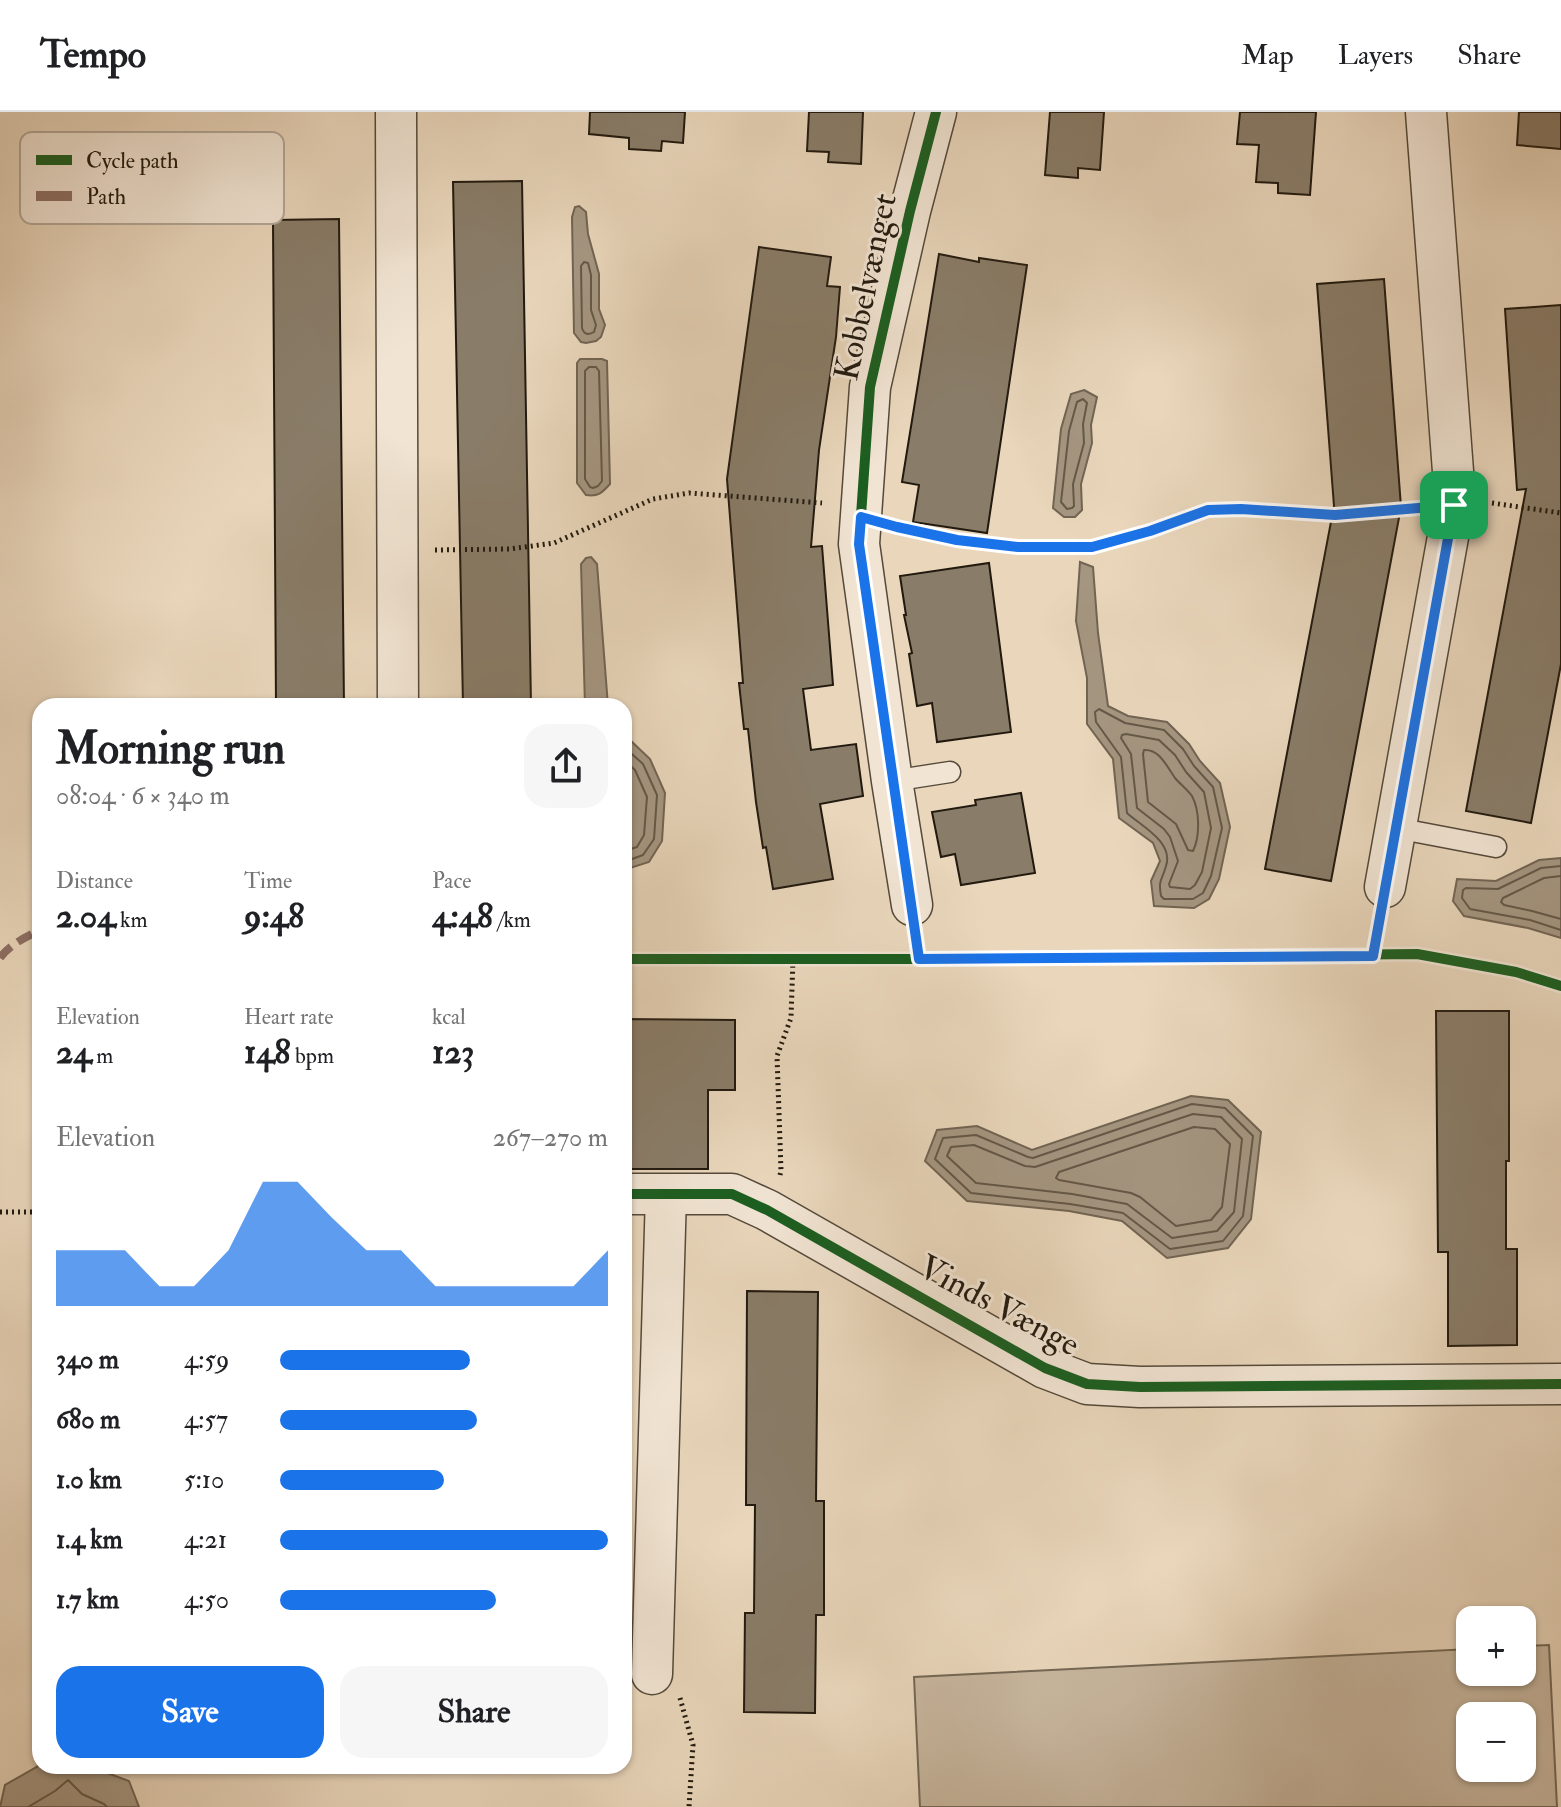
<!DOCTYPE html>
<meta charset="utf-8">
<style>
:root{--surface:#fff;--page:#f6f6f6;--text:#202124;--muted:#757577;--line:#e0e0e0;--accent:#1a73e8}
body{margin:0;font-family:"IM FELL Double Pica",serif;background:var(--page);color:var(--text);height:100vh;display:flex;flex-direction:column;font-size:30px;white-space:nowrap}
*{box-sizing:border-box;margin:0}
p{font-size:26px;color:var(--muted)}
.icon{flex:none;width:44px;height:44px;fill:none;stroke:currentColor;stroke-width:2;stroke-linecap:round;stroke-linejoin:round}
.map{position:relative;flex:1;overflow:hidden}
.sheet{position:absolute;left:32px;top:586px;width:600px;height:1076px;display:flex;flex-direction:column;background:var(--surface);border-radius:24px;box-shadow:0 2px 6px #0004}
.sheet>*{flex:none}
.fabs{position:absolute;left:1456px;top:1494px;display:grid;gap:16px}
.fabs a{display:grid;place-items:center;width:80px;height:80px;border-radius:16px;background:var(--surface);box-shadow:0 2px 6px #0004;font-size:40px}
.pin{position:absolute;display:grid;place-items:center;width:68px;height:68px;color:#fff;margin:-34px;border-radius:16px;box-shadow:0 4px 12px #0006}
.round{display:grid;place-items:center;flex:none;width:84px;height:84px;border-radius:24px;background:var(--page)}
.overview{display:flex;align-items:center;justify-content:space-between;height:136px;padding:0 24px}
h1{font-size:44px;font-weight:700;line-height:60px}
.stats{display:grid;grid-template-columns:repeat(3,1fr);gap:12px;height:136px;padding:8px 24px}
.stats div{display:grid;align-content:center}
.stats b{font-size:34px;font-weight:700}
.stats small{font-size:22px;font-weight:400}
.stats p{font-size:22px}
.chart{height:224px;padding:16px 24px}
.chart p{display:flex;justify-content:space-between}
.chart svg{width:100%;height:144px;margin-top:8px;fill:var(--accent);opacity:.7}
.cta{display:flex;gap:16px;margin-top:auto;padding:16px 24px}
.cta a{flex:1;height:92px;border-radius:24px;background:var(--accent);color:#fff;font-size:32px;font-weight:700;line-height:92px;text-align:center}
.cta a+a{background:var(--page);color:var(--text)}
ul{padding:0 24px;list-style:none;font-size:26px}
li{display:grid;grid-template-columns:128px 96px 1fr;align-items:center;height:60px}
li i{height:20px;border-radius:10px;background:var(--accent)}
header{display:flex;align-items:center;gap:48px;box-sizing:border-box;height:112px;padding:0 40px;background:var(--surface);border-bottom:2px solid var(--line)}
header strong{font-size:38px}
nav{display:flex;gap:44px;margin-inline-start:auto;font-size:28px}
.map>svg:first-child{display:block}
.green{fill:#c7b69e;stroke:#746856;stroke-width:2;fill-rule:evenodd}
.water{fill:#a59681;stroke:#716453;stroke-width:2}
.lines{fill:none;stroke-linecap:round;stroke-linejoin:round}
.shore{stroke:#645848;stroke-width:2}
.building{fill:#897c68;stroke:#221a0f;stroke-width:2}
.lane-casing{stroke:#54493a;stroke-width:23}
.street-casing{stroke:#54493a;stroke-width:43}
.path{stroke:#221a0f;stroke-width:5;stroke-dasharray:2 4;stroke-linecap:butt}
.lane{stroke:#f1e4d3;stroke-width:20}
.street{stroke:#f1e4d3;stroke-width:40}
.quiet{stroke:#8d6e63;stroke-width:8;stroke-dasharray:16 8;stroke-linecap:butt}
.cycleway-casing{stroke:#f1e4d3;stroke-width:15}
.cycleway{stroke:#1b5e20;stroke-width:10}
.route-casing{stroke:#fff;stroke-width:16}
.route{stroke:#1a73e8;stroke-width:10}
.labels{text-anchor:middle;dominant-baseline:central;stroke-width:6;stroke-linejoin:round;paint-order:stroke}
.street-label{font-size:34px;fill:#221a0f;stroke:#f1e4d3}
.key{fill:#f1e4d3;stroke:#b3a798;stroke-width:2}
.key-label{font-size:22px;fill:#221a0f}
</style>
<header>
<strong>Tempo</strong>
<nav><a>Map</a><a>Layers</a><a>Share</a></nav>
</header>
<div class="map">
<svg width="1561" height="1695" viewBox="0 0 1561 1695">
<rect width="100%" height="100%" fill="#e9d6bb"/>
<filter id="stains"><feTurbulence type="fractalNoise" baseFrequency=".0025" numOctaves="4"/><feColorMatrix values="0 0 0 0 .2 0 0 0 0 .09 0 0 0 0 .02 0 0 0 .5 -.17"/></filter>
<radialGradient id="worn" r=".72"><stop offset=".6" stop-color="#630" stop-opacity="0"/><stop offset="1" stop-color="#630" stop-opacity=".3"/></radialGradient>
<!-- green -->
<path class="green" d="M 1549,1533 L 1557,1695 L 920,1695 L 914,1565 L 1470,1537 L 1470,1560 L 1522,1560 L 1522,1534 ZM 1470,1604 L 1522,1604 L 1522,1656 L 1470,1656 Z"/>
<!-- water -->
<path class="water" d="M 579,94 L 586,100 L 588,122 L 599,162 L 599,197 L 605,213 L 601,225 L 596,229 L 586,231 L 581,230 L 574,221 L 572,105 L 575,95 Z
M 580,247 L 602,247 L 607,249 L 610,372 C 602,381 598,385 586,383 L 577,371 L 577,251 Z
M 1084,278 L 1097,285 L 1091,313 L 1092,331 L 1081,372 L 1082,398 L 1075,405 L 1064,405 L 1053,396 L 1061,317 L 1071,282 Z
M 591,445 L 597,452 L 608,594 L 585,594 L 581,452 L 586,446 Z
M 1080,450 L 1093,455 L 1098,521 L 1108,594 L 1128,604 L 1167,610 L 1189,632 L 1200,649 L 1220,671 L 1230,715 L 1219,767 L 1209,787 L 1194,796 L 1154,794 L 1151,769 L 1160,749 L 1153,731 L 1119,706 L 1113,647 L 1087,612 L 1087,566 L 1076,509 Z
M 624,627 L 630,628 L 650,647 L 665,681 L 662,729 L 649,750 L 624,758 Z
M 1561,746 L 1561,826 L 1528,816 L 1464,804 L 1453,789 L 1457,767 L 1496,769 L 1539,748 Z
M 1191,984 L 1228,988 L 1261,1020 L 1251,1107 L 1228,1136 L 1167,1146 L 1122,1109 L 1069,1099 L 967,1089 L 925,1049 L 937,1018 L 977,1014 L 1032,1038 Z
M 40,1653 L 88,1654 L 129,1669 L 139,1695 L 0,1695 L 5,1673 Z"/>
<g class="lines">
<!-- shore -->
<path class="shore" d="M 584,150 L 588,151 L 591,163 L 591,198 L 596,213 L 594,220 C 589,223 584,223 582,216 L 581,154 Z
M 589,255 L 596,255 L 599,259 L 602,369 L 598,374 L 593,376 L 590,375 L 585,367 L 585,259 Z
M 1083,287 L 1087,291 L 1083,312 L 1084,331 L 1073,372 L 1074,394 L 1072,396 L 1067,397 L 1061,390 L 1069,319 L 1077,290 Z
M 1099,597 L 1125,611 L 1164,618 L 1183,637 L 1194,654 L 1213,675 L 1222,716 L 1211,764 L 1203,781 L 1193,787 L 1164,787 L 1161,784 C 1158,767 1162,769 1166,754 C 1174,730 1141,714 1127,701 L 1121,645 L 1096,610 L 1095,600 Z
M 1126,622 L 1159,628 L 1175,643 L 1186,660 L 1204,680 L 1211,716 L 1202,760 L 1195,773 L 1190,777 L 1170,775 L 1169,772 L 1178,749 L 1170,725 L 1164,717 L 1137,696 L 1131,642 L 1121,626 L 1122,623 Z
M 624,635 L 643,652 L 657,683 L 654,727 L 643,743 L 624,750
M 1144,638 C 1160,637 1167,655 1175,666 C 1180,672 1188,678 1192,684 C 1200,699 1200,725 1193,739 L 1188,738 L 1176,712 L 1148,690 L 1143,642 Z
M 624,648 L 635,658 L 647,685 L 644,723 L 637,735 L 624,739
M 1561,754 L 1541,756 L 1498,777 L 1466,776 L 1463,778 L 1462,786 L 1470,797 L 1530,808 L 1561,818
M 1561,764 L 1544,766 L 1503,786 L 1501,790 L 1504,793 L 1532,799 L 1561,807
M 1192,992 L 1225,996 L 1253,1024 L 1243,1104 L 1223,1129 L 1170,1137 L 1123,1101 L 1070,1092 L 971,1081 L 935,1047 L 943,1026 L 976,1023 L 1028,1045 L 1033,1046 Z
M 1193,1002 L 1221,1005 L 1242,1027 L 1234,1100 L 1217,1119 L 1172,1126 L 1127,1092 L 1072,1082 L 976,1071 L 947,1044 L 951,1035 L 974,1033 L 1025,1054 L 1035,1055 Z
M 1194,1015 L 1215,1017 L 1230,1032 L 1222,1095 L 1211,1108 L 1176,1114 L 1140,1085 L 1131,1081 L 1059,1068 L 1056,1066 L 1059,1060 Z
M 28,1695 L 55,1679 L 68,1668 L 82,1682 L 104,1692 L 107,1695"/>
</g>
<!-- building -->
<path class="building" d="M 590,0 L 685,0 L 683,31 L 662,29 L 661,39 L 629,37 L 629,26 L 589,22 Z
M 809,0 L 863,0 L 861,52 L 828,50 L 829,40 L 807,39 Z
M 1050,0 L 1104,0 L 1100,58 L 1078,56 L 1078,66 L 1045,63 Z
M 1240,0 L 1316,0 L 1310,83 L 1278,81 L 1278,71 L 1256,70 L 1259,33 L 1237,32 Z
M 1519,0 L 1561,0 L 1561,37 L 1517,33 Z
M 522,69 L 531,594 L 463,594 L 453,70 Z
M 339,107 L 344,594 L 276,594 L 273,108 Z
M 759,135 L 831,145 L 827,174 L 840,175 L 836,225 L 819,338 L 811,435 L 822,434 L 833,573 L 803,577 L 811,638 L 856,632 L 863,684 L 820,692 L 833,767 L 773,777 L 766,735 L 763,736 L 756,690 L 748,617 L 744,617 L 739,571 L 743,571 L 727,367 Z
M 939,142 L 979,150 L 979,146 L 1027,153 L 987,421 L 913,410 L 919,373 L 902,370 Z
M 1384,167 L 1401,395 L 1331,769 L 1265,757 L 1334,394 L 1317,172 Z
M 1561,193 L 1561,552 L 1531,711 L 1466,699 L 1526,377 L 1517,378 L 1505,197 Z
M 989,451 L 1011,620 L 937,630 L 932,591 L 917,594 L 909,542 L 912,541 L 904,503 L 906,503 L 900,464 Z
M 1021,681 L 1035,761 L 961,773 L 955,742 L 941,745 L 932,700 L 976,693 L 975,688 Z
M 1436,899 L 1509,899 L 1509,1049 L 1506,1049 L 1506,1137 L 1517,1137 L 1517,1233 L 1448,1234 L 1448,1140 L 1438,1140 Z
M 624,907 L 735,908 L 735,978 L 708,978 L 708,1057 L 625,1057 Z
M 747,1179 L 818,1180 L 816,1389 L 824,1389 L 824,1503 L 816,1503 L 815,1601 L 744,1600 L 745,1501 L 754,1501 L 755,1393 L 746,1393 Z"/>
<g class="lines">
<!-- lane casing -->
<g class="lane-casing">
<path id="lane" d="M 892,669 L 950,660
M 1396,716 L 1496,735"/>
</g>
<!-- street casing -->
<g class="street-casing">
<path id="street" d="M 396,0 L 398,594
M 1385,775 L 1455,386 L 1426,0
M 912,793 L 892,669 L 859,432 L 870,275 L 910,99 L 936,0
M 624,1082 L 732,1082 L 767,1098 L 1045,1256 L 1087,1272 L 1140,1275 L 1561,1272
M 652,1562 L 666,1082"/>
</g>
<!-- path -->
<path class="path" d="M 1492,391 L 1561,401
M 896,415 L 957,428 L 1018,435 L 1092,435 L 1150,419 L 1208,398 L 1241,397 L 1335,403 L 1415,396
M 435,438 L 510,437 L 554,431 L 653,387 L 689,381 L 822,391
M 780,1063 L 781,1059 L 777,944 L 791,906 L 793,847
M 0,1100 L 40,1100
M 680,1586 L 693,1633 L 689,1695"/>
<!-- lane -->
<use href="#lane" class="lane"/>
<!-- street -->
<use href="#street" class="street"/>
<!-- quiet -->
<path class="quiet" d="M 0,846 C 9,833 26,825 40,818"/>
<!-- cycleway casing -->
<g class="cycleway-casing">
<path id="cycleway" d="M 624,847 L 919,847 L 1417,842 L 1516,860 L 1561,874
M 919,847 L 859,432 L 870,275 L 910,99 L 936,0
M 624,1082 L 732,1082 L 767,1098 L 1045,1256 L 1087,1272 L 1140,1275 L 1561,1272"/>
</g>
<!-- cycleway -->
<use href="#cycleway" class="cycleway"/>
</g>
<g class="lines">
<!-- route casing -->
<g class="route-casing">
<path id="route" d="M 1454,393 L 1373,844 L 919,847 L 859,432 L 861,405 L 897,415 L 957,428 L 1018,435 L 1092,435 L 1150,419 L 1208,398 L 1241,397 L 1335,403 Z"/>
</g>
<!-- route -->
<use href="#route" class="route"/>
</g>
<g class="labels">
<!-- street labels -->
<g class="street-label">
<text transform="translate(866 175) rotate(-78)">Kobbelvænget</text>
<text transform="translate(999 1194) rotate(28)">Vinds Vænge</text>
</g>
</g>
<!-- legend -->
<rect x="20" y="20" width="264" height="92" rx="12" class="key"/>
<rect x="36" y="43" width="36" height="10" fill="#1b5e20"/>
<rect x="36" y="79" width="36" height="10" fill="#8d6e63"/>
<g class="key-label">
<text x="86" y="56">Cycle path</text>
<text x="86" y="92">Path</text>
</g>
<rect width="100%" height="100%" filter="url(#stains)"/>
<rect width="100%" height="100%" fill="url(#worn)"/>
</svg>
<div class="fabs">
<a>+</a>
<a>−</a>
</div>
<div class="pin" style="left:1454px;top:393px;background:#1e9e55"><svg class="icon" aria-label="arrive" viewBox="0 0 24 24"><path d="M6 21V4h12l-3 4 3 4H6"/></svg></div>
<section class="sheet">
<div class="overview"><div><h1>Morning run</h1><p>08:04 · 6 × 340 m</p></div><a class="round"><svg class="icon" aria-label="share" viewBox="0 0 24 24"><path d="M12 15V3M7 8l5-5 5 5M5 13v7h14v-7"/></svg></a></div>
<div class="stats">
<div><p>Distance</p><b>2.04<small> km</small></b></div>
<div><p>Time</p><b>9:48</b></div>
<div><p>Pace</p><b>4:48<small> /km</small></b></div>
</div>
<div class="stats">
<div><p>Elevation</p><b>24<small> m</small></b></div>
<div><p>Heart rate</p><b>148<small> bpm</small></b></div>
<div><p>kcal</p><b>123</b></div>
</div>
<div class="chart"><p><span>Elevation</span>267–270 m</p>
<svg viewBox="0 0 160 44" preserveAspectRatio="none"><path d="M0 44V27L10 27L20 27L30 38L40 38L50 27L60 6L70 6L80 17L90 27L100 27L110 38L120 38L130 38L140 38L150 38L160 27V44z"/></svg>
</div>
<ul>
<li><b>340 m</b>4:59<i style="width:58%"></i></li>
<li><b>680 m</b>4:57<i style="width:60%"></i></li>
<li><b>1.0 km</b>5:10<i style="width:50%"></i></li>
<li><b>1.4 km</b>4:21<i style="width:100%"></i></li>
<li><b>1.7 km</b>4:50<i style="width:66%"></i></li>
</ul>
<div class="cta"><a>Save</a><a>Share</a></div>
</section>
</div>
